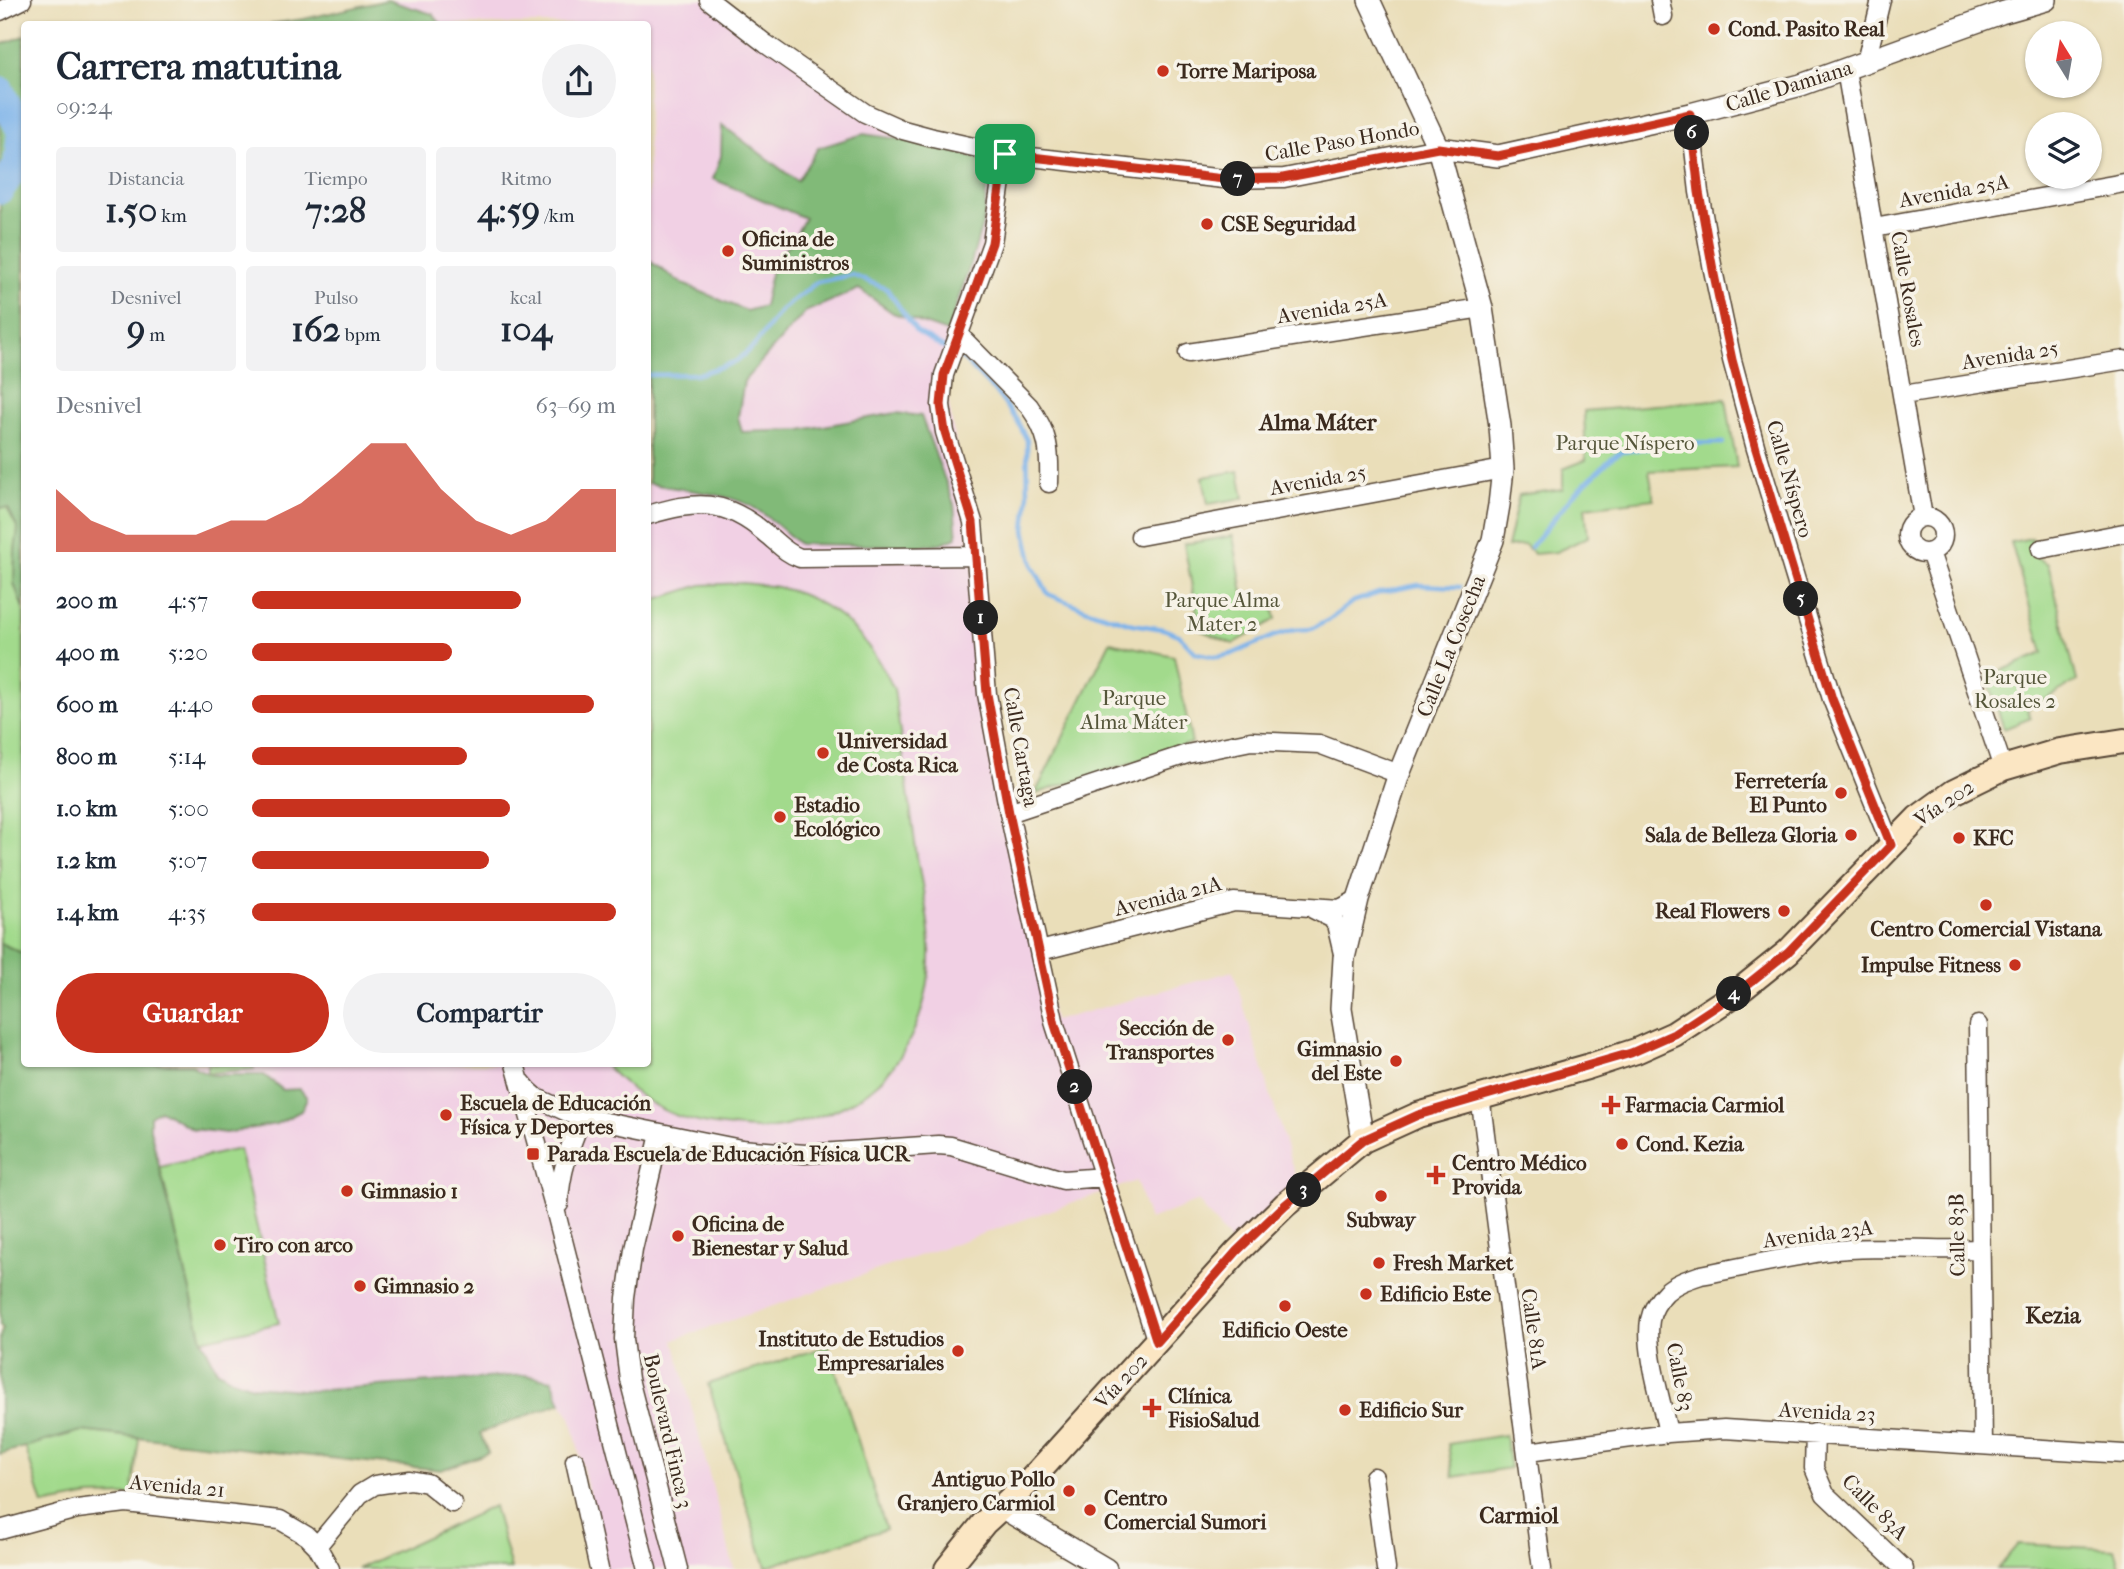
<!DOCTYPE html>
<html lang="es">
<meta charset="utf-8">
<style>
:root{--surface:#fff;--page:#f2f2f3;--text:#1f2937;--muted:#747a83;--accent:#c8321e}
body{margin:0;font-family:"IM FELL French Canon",serif;background:var(--page);color:var(--text);height:100vh;display:flex;flex-direction:column;font-size:26px;white-space:nowrap}
*{box-sizing:border-box;margin:0}
p{font-size:23px;color:var(--muted)}
.icon{flex:none;width:38px;height:38px;fill:none;stroke:currentColor;stroke-width:2;stroke-linecap:round;stroke-linejoin:round}
.map{position:relative;flex:1;overflow:hidden}
.panel{position:absolute;left:21px;top:21px;width:630px;height:1046px;display:flex;flex-direction:column;background:var(--surface);border-radius:7px;box-shadow:0 2px 5px #0004}
.panel>*{flex:none}
.needle{width:46px;rotate:349deg}
.fabs{position:absolute;left:2025px;top:21px;display:grid;gap:14px}
.fabs a{display:grid;place-items:center;width:77px;height:77px;border-radius:50%;background:var(--surface);box-shadow:0 2px 5px #0004;font-size:35px}
.pin{position:absolute;display:grid;place-items:center;width:60px;height:60px;color:#fff;margin:-30px;border-radius:14px;box-shadow:0 4px 10px #0006}
.km{position:absolute;width:35px;height:35px;margin:-18px;border-radius:50%;background:#222;color:#fff;font-size:19px;line-height:35px;text-align:center}
.round{display:grid;place-items:center;flex:none;width:74px;height:74px;border-radius:37px;background:var(--page)}
.summary{display:flex;align-items:center;justify-content:space-between;height:119px;padding:0 35px}
h1{font-size:38px;font-weight:700;line-height:52px}
.figures{display:grid;grid-template-columns:repeat(3,1fr);gap:10px;height:119px;padding:7px 35px}
.figures div{display:grid;align-content:center;border-radius:7px;background:var(--page);text-align:center}
.figures b{font-size:35px;font-weight:700}
.figures small{font-size:19px;font-weight:400}
.figures p{font-size:19px}
.chart{height:196px;padding:14px 35px}
.chart p{display:flex;justify-content:space-between}
.chart svg{width:100%;height:126px;margin-top:7px;fill:var(--accent);opacity:.7}
.primary-button{display:flex;gap:14px;margin-top:auto;padding:14px 35px}
.primary-button a{flex:1;height:80px;border-radius:42px;background:var(--accent);color:#fff;font-size:28px;font-weight:700;line-height:80px;text-align:center}
.primary-button a+a{background:var(--page);color:var(--text)}
ul{padding:0 35px;list-style:none;font-size:23px}
li{display:grid;grid-template-columns:112px 84px 1fr;align-items:center;height:52px}
li i{height:18px;border-radius:9px;background:var(--accent)}
.map>svg:first-child{display:block}
.built{fill:#f1d0e4}
.green{fill:#a2da8c;stroke:#6e8255;stroke-width:2}
.forest{fill:#81ba78;stroke:#5e724b;stroke-width:2}
.lines{fill:none;stroke-linecap:round;stroke-linejoin:round}
.stream{stroke:#7bb2ea;stroke-width:4.5}
.river{stroke:#7bb2ea;stroke-width:28}
.minor-casing{stroke:#554535;stroke-width:21}
.tertiary-casing{stroke:#554535;stroke-width:24}
.secondary-casing{stroke:#554535;stroke-width:28}
.minor{stroke:#fff;stroke-width:18}
.tertiary{stroke:#fff;stroke-width:21}
.secondary{stroke:#fbe6c3;stroke-width:24}
.route-casing{stroke:#fff;stroke-width:14}
.route{stroke:#c8321e;stroke-width:9}
.poi-dot{fill:#c8321e;stroke:#f7f3e8;stroke-width:2.5}
.labels{text-anchor:middle;dominant-baseline:central;stroke-width:7;stroke-linejoin:round;paint-order:stroke}
.poi-label{font-size:21px;font-weight:bold;fill:#3b2a1e;stroke:#f7f3e8;text-anchor:start}
.street-label{font-size:21px;fill:#3b2a1e;stroke:#f7f3e8}
.park-label{font-size:21px;fill:#55563a;stroke:#f7f3e8}
.neighbourhood-label{font-size:23px;font-weight:bold;fill:#3b2a1e;stroke:#f7f3e8}
</style>
<div class="map">
<svg width="2124" height="1569" viewBox="0 0 2124 1569">
<rect width="100%" height="100%" fill="#f7f3e8"/>
<filter id="ink" filterUnits="userSpaceOnUse"><feTurbulence type="fractalNoise" baseFrequency=".0143" numOctaves="2"/><feDisplacementMap in="SourceGraphic" scale="14" xChannelSelector="R" yChannelSelector="G"/><feConvolveMatrix kernelMatrix="1 2 1 2 8 2 1 2 1" color-interpolation-filters="sRGB"/></filter>
<filter id="wash" filterUnits="userSpaceOnUse"><feTurbulence type="fractalNoise" baseFrequency=".00686" numOctaves="4" result="noise"/><feDisplacementMap in="SourceGraphic" scale="28" xChannelSelector="R" yChannelSelector="G"/><feGaussianBlur stdDeviation="1.57" result="paint"/><feColorMatrix in="noise" values="0 0 0 0 0 0 0 0 0 0 0 0 0 0 0 0 0 1.4 0 .05"/><feComposite in="paint" operator="in"/></filter>
<g filter="url(#wash)">
<rect width="100%" height="100%" fill="#eadeb9"/>
<!-- built -->
<path class="built" d="M 387,0 L 709,0 L 865,113 L 1005,154 L 992,243 L 944,375 L 963,488 L 987,694 L 1054,1021 L 1233,971 L 1300,1192 L 1238,1251 L 1198,1201 L 1149,1220 L 1136,1181 L 674,1340 L 734,1569 L 606,1569 L 571,1417 L 561,1403 L 489,1428 L 119,1423 L 41,1064 L 648,1064 L 648,24 L 270,24 L 304,19 Z"/>
<!-- green -->
<path class="green" d="M 1726,399 L 1737,467 L 1649,471 L 1654,499 L 1585,507 L 1588,537 L 1556,552 L 1534,554 L 1525,545 L 1507,547 L 1519,495 L 1563,489 L 1563,469 L 1586,460 L 1584,411 Z
M 1239,471 L 1244,498 L 1208,504 L 1203,477 Z
M 0,508 L 7,508 L 18,529 L 15,551 L 14,583 L 21,603 L 24,607 L 24,954 L 0,943 Z
M 1233,536 L 1244,598 L 1272,601 L 1276,619 L 1233,644 L 1200,630 L 1184,544 Z
M 2032,538 L 2036,557 L 2048,564 L 2077,681 L 2027,709 L 2031,718 L 2004,729 L 1987,677 L 2043,653 L 2011,542 Z
M 744,583 C 756,585 769,585 781,588 C 838,602 869,639 894,689 C 902,745 909,801 917,857 C 922,886 929,916 930,946 C 932,1006 905,1074 850,1103 C 828,1115 805,1121 781,1127 C 766,1130 748,1129 733,1127 C 676,1123 644,1105 604,1064 L 648,1064 L 648,602 L 701,585 Z
M 1110,642 L 1174,656 L 1192,743 L 1035,794 Z
M 208,1064 L 253,1064 L 254,1069 L 208,1073 Z
M 239,1149 L 279,1323 L 202,1340 L 160,1167 Z
M 828,1346 L 886,1529 L 766,1567 L 708,1384 Z
M 81,1431 L 139,1438 L 132,1495 L 90,1496 L 43,1505 L 25,1446 Z
M 1505,1435 L 1510,1468 L 1453,1477 L 1448,1444 Z
M 494,1506 L 511,1569 L 357,1569 Z
M 2018,1544 L 2114,1549 L 2120,1569 L 1997,1569 Z"/>
<!-- forest -->
<path class="forest" d="M 387,0 L 433,14 L 441,24 L 270,24 L 304,19 Z
M 24,36 L 24,607 L 21,603 L 14,583 L 15,551 L 18,529 L 8,508 L 0,508 L 0,45 Z
M 722,125 L 797,181 L 818,148 L 863,134 L 920,142 L 978,158 L 988,170 L 984,217 L 972,260 L 947,332 L 893,313 L 859,289 L 805,312 L 744,381 L 738,417 L 742,432 L 801,430 L 896,413 L 921,416 L 954,504 L 957,537 L 942,543 L 921,546 L 799,544 C 784,531 769,516 751,506 C 724,492 678,490 648,483 L 648,260 L 683,284 L 746,311 L 764,306 L 774,259 L 791,243 L 805,218 L 713,179 L 721,156 Z
M 0,943 L 24,954 L 24,1064 L 192,1064 L 196,1068 L 212,1075 L 264,1075 L 283,1090 L 300,1089 L 307,1098 L 301,1111 L 276,1124 L 226,1133 L 193,1129 L 160,1110 L 150,1116 L 150,1129 L 202,1340 L 217,1370 L 232,1379 L 252,1386 L 312,1391 L 525,1375 L 552,1380 L 561,1403 L 480,1433 L 488,1453 L 441,1470 L 81,1431 L 0,1454 L 0,1337 L 3,1328 L 0,1325 Z"/>
<g class="lines">
<!-- stream -->
<path class="stream" d="M 21,132 L 24,130
M 956,355 L 965,361 L 997,394 L 1016,419 L 1027,440 L 1028,499 L 1025,530 L 1033,566 L 1048,594 L 1088,610 L 1133,624 L 1163,629 L 1179,635 L 1196,653 L 1218,657 L 1232,654 L 1274,636 L 1294,630 L 1311,629 L 1329,620 L 1352,602 L 1382,592 L 1419,585 L 1460,587
M 648,375 L 699,374 L 735,362 L 755,345 L 780,311 L 817,282 L 852,275 L 887,289 L 916,331 L 949,351
M 1531,547 L 1574,494 L 1613,457 L 1622,452 L 1667,444 L 1723,443"/>
<!-- river -->
<path class="river" d="M 0,90 L 21,132 L 17,166 L 0,190"/>
</g>
</g>
<g filter="url(#ink)">
<g class="lines">
<!-- minor casing -->
<g class="minor-casing">
<path id="minor" d="M 709,0 L 766,44 L 865,113 L 903,130 L 933,138 L 1005,154 L 1224,179 L 1284,178 L 1438,148
M 1660,0 L 1663,16
M 0,11 L 22,0
M 1866,62 L 1881,0
M 1846,70 L 1923,517
M 1690,114 L 1699,192 L 1713,270 L 1732,360 L 1756,449 L 1832,699 L 1891,845
M 1005,154 L 992,243 L 944,375 L 941,405 L 945,432 L 973,522 L 987,694 L 1009,813 L 1055,1025 L 1157,1342
M 1874,228 L 2124,183
M 958,334 L 1029,406 C 1049,434 1050,450 1049,483
M 1188,353 L 1482,308
M 1903,395 L 2124,360
M 648,515 C 696,501 724,498 765,533 C 777,542 785,553 800,558 L 976,556
M1907 535a18 18 0 1 1 36 0a18 18 0 1 1-36 0Z
M 1140,536 L 1503,469
M 2041,549 L 2124,533
M 1930,552 L 2003,768
M 1009,813 L 1187,754 L 1251,741 L 1319,744 L 1399,774
M 1313,909 L 1331,918 L 1336,924 L 1344,958
M 1040,951 L 1234,902 L 1340,909 L 1358,899
M 1978,1025 L 1983,1445
M 515,1064 L 556,1213 L 647,1569
M 519,1079 L 529,1091 L 537,1098 L 576,1116 L 741,1149 L 805,1154 L 938,1145 L 951,1146 L 1063,1180 L 1104,1177
M 1480,1096 L 1542,1569
M 660,1134 L 633,1249 L 626,1298 L 624,1339 L 629,1379 L 678,1569
M 559,1204 C 560,1172 570,1146 582,1117
M 1668,1433 C 1662,1402 1645,1351 1650,1320 C 1652,1310 1659,1299 1666,1292 C 1676,1283 1689,1279 1701,1275 C 1743,1267 1786,1257 1828,1251 C 1878,1245 1929,1251 1980,1249
M 1815,1433 L 1814,1468 L 1825,1494 L 1904,1569
M 1528,1452 L 1668,1433 L 1724,1429 L 2124,1454
M 575,1461 L 599,1569
M 1374,1477 L 1386,1569
M 0,1530 L 77,1509 L 126,1503 L 280,1520 L 307,1536 L 317,1546 L 330,1569
M 317,1546 L 360,1494 L 375,1485 L 410,1480 L 427,1483 L 452,1503"/>
</g>
<!-- tertiary casing -->
<g class="tertiary-casing">
<path id="tertiary" d="M 1438,148 L 1498,156 L 1690,114 L 1801,85 L 2001,13 L 2046,0
M 1363,1140 L 1341,1009 L 1344,958 L 1358,899 L 1399,774 L 1493,540 L 1499,505 L 1503,469 L 1500,426 L 1482,308 L 1438,148 L 1369,0
M 1001,1507 L 1106,1569"/>
</g>
<!-- secondary casing -->
<g class="secondary-casing">
<path id="secondary" d="M 947,1569 L 984,1523 L 1031,1480 L 1238,1251 L 1285,1205 L 1363,1140 L 1418,1115 L 1587,1067 L 1636,1051 L 1674,1034 L 1738,992 L 1788,952 L 1918,818 L 1954,792 L 2003,768 L 2060,751 L 2124,741"/>
</g>
<!-- minor -->
<use href="#minor" class="minor"/>
<!-- tertiary -->
<use href="#tertiary" class="tertiary"/>
<!-- secondary -->
<use href="#secondary" class="secondary"/>
</g>
</g>
<g class="lines" filter="url(#ink)">
<!-- route casing -->
<g class="route-casing">
<path id="route" d="M 1690,114 L 1699,192 L 1713,270 L 1732,360 L 1756,449 L 1832,699 L 1891,845 L 1788,952 L 1738,992 L 1674,1034 L 1631,1053 L 1418,1115 L 1363,1140 L 1285,1205 L 1237,1251 L 1157,1342 L 1055,1025 L 1009,813 L 987,694 L 973,522 L 945,432 L 941,405 L 944,375 L 992,243 L 1005,154 L 1224,179 L 1283,178 L 1438,148 L 1498,156 Z"/>
</g>
<!-- route -->
<use href="#route" class="route"/>
</g>
<!-- markers -->
<g class="poi-dot">
<circle cx="1714" cy="29" r="7"/>
<circle cx="1163" cy="71" r="7"/>
<circle cx="1207" cy="224" r="7"/>
<circle cx="728" cy="251" r="7"/>
<circle cx="823" cy="753" r="7"/>
<circle cx="1841" cy="793" r="7"/>
<circle cx="780" cy="817" r="7"/>
<circle cx="1851" cy="835" r="7"/>
<circle cx="1959" cy="838" r="7"/>
<circle cx="1986" cy="905" r="7"/>
<circle cx="1784" cy="911" r="7"/>
<circle cx="2015" cy="965" r="7"/>
<circle cx="1228" cy="1040" r="7"/>
<circle cx="1396" cy="1061" r="7"/>
<path d="M1607.5 1094.5h7v7h7v7h-7v7h-7v-7h-7v-7h7z"/>
<circle cx="446" cy="1115" r="7"/>
<circle cx="1622" cy="1144" r="7"/>
<rect x="526" y="1147" width="14" height="14" rx="3.5"/>
<path d="M1432.5 1164.5h7v7h7v7h-7v7h-7v-7h-7v-7h7z"/>
<circle cx="347" cy="1191" r="7"/>
<circle cx="1381" cy="1196" r="7"/>
<circle cx="678" cy="1236" r="7"/>
<circle cx="220" cy="1245" r="7"/>
<circle cx="1379" cy="1263" r="7"/>
<circle cx="360" cy="1286" r="7"/>
<circle cx="1366" cy="1294" r="7"/>
<circle cx="1285" cy="1306" r="7"/>
<circle cx="958" cy="1351" r="7"/>
<path d="M1148.5 1397.5h7v7h7v7h-7v7h-7v-7h-7v-7h7z"/>
<circle cx="1345" cy="1410" r="7"/>
<circle cx="1069" cy="1491" r="7"/>
<circle cx="1090" cy="1510" r="7"/>
</g>
<g class="labels">
<!-- poi labels -->
<g class="poi-label">
<text x="1728" y="29">Cond. Pasito Real</text>
<text x="1177" y="71">Torre Mariposa</text>
<text x="1221" y="224">CSE Seguridad</text>
<text x="742" y="239">Oficina de<tspan x="742" dy="24">Suministros</tspan></text>
<text x="837" y="741">Universidad<tspan x="837" dy="24">de Costa Rica</tspan></text>
<text x="1827" y="781" text-anchor="end">Ferretería<tspan x="1827" dy="24">El Punto</tspan></text>
<text x="794" y="805">Estadio<tspan x="794" dy="24">Ecológico</tspan></text>
<text x="1837" y="835" text-anchor="end">Sala de Belleza Gloria</text>
<text x="1973" y="838">KFC</text>
<text x="1770" y="911" text-anchor="end">Real Flowers</text>
<text x="1986" y="929" text-anchor="middle">Centro Comercial Vistana</text>
<text x="2001" y="965" text-anchor="end">Impulse Fitness</text>
<text x="1214" y="1028" text-anchor="end">Sección de<tspan x="1214" dy="24">Transportes</tspan></text>
<text x="1382" y="1049" text-anchor="end">Gimnasio<tspan x="1382" dy="24">del Este</tspan></text>
<text x="460" y="1103">Escuela de Educación<tspan x="460" dy="24">Física y Deportes</tspan></text>
<text x="1625" y="1105">Farmacia Carmiol</text>
<text x="1636" y="1144">Cond. Kezia</text>
<text x="547" y="1154">Parada Escuela de Educación Física UCR</text>
<text x="1452" y="1163">Centro Médico<tspan x="1452" dy="24">Provida</tspan></text>
<text x="361" y="1191">Gimnasio 1</text>
<text x="1381" y="1220" text-anchor="middle">Subway</text>
<text x="692" y="1224">Oficina de<tspan x="692" dy="24">Bienestar y Salud</tspan></text>
<text x="234" y="1245">Tiro con arco</text>
<text x="1393" y="1263">Fresh Market</text>
<text x="374" y="1286">Gimnasio 2</text>
<text x="1380" y="1294">Edificio Este</text>
<text x="1285" y="1330" text-anchor="middle">Edificio Oeste</text>
<text x="944" y="1339" text-anchor="end">Instituto de Estudios<tspan x="944" dy="24">Empresariales</tspan></text>
<text x="1168" y="1396">Clínica<tspan x="1168" dy="24">FisioSalud</tspan></text>
<text x="1359" y="1410">Edificio Sur</text>
<text x="1055" y="1479" text-anchor="end">Antiguo Pollo<tspan x="1055" dy="24">Granjero Carmiol</tspan></text>
<text x="1104" y="1498">Centro<tspan x="1104" dy="24">Comercial Sumori</tspan></text>
</g>
<!-- street labels -->
<g class="street-label">
<text transform="translate(1789 86) rotate(-17)">Calle Damiana</text>
<text transform="translate(1342 141) rotate(-10)">Calle Paso Hondo</text>
<text transform="translate(1954 191) rotate(-10)">Avenida 25A</text>
<text transform="translate(1908 289) rotate(80)">Calle Rosales</text>
<text transform="translate(1332 308) rotate(-9)">Avenida 25A</text>
<text transform="translate(2010 355) rotate(-9)">Avenida 25</text>
<text transform="translate(1790 479) rotate(74)">Calle Níspero</text>
<text transform="translate(1318 480) rotate(-10)">Avenida 25</text>
<text transform="translate(1451 646) rotate(-68)">Calle La Cosecha</text>
<text transform="translate(1021 747) rotate(80)">Calle Cartaga</text>
<text transform="translate(1944 803) rotate(-34)">Vía 202</text>
<text transform="translate(1168 896) rotate(-14)">Avenida 21A</text>
<text transform="translate(1818 1234) rotate(-7)">Avenida 23A</text>
<text transform="translate(1957 1235) rotate(-91)">Calle 83B</text>
<text transform="translate(1534 1329) rotate(82)">Calle 81A</text>
<text transform="translate(1680 1377) rotate(79)">Calle 83</text>
<text transform="translate(1121 1381) rotate(-47)">Vía 202</text>
<text transform="translate(1827 1412) rotate(3)">Avenida 23</text>
<text transform="translate(668 1431) rotate(77)">Boulevard Finca 3</text>
<text transform="translate(177 1486) rotate(5)">Avenida 21</text>
<text transform="translate(1875 1507) rotate(45)">Calle 83A</text>
</g>
<!-- park labels -->
<g class="park-label">
<text x="1625" y="443">Parque Níspero</text>
<text x="1222" y="600">Parque Alma<tspan x="1222" dy="24">Mater 2</tspan></text>
<text x="2015" y="677">Parque<tspan x="2015" dy="24">Rosales 2</tspan></text>
<text x="1134" y="698">Parque<tspan x="1134" dy="24">Alma Máter</tspan></text>
</g>
<!-- neighbourhood labels -->
<g class="neighbourhood-label">
<text x="1318" y="422">Alma Máter</text>
<text x="2053" y="1315">Kezia</text>
<text x="1519" y="1515">Carmiol</text>
</g>
</g>
</svg>
<div class="fabs">
<a><svg class="needle" viewBox="-14 -14 28 28"><path d="M0-13l5 13h-10z" fill="#e53935"/><path d="M0 13l5-13h-10z" fill="#747a83"/></svg></a>
<a><svg class="icon" aria-label="layers" viewBox="0 0 24 24"><path d="M12 4l9 5-9 5-9-5zM3 14l9 5 9-5"/></svg></a>
</div>
<div class="pin" style="left:1005px;top:154px;background:#1e9e55"><svg class="icon" aria-label="arrive" viewBox="0 0 24 24"><path d="M6 21V4h12l-3 4 3 4H6"/></svg></div>
<b class="km" style="left:981px;top:618px">1</b>
<b class="km" style="left:1075px;top:1087px">2</b>
<b class="km" style="left:1304px;top:1190px">3</b>
<b class="km" style="left:1734px;top:994px">4</b>
<b class="km" style="left:1801px;top:599px">5</b>
<b class="km" style="left:1692px;top:133px">6</b>
<b class="km" style="left:1238px;top:179px">7</b>
<section class="panel">
<div class="summary"><div><h1>Carrera matutina</h1><p>09:24</p></div><a class="round"><svg class="icon" aria-label="share" viewBox="0 0 24 24"><path d="M12 15V3M7 8l5-5 5 5M5 13v7h14v-7"/></svg></a></div>
<div class="figures">
<div><p>Distancia</p><b>1.50<small> km</small></b></div>
<div><p>Tiempo</p><b>7:28</b></div>
<div><p>Ritmo</p><b>4:59<small> /km</small></b></div>
</div>
<div class="figures">
<div><p>Desnivel</p><b>9<small> m</small></b></div>
<div><p>Pulso</p><b>162<small> bpm</small></b></div>
<div><p>kcal</p><b>104</b></div>
</div>
<div class="chart"><p><span>Desnivel</span>63–69 m</p>
<svg viewBox="0 0 160 44" preserveAspectRatio="none"><path d="M0 44V22L10 33L20 38L30 38L40 38L50 33L60 33L70 27L80 17L90 6L100 6L110 22L120 33L130 38L140 33L150 22L160 22V44z"/></svg>
</div>
<ul>
<li><b>200 m</b>4:57<i style="width:74%"></i></li>
<li><b>400 m</b>5:20<i style="width:55%"></i></li>
<li><b>600 m</b>4:40<i style="width:94%"></i></li>
<li><b>800 m</b>5:14<i style="width:59%"></i></li>
<li><b>1.0 km</b>5:00<i style="width:71%"></i></li>
<li><b>1.2 km</b>5:07<i style="width:65%"></i></li>
<li><b>1.4 km</b>4:35<i style="width:100%"></i></li>
</ul>
<div class="primary-button"><a>Guardar</a><a>Compartir</a></div>
</section>
</div>
